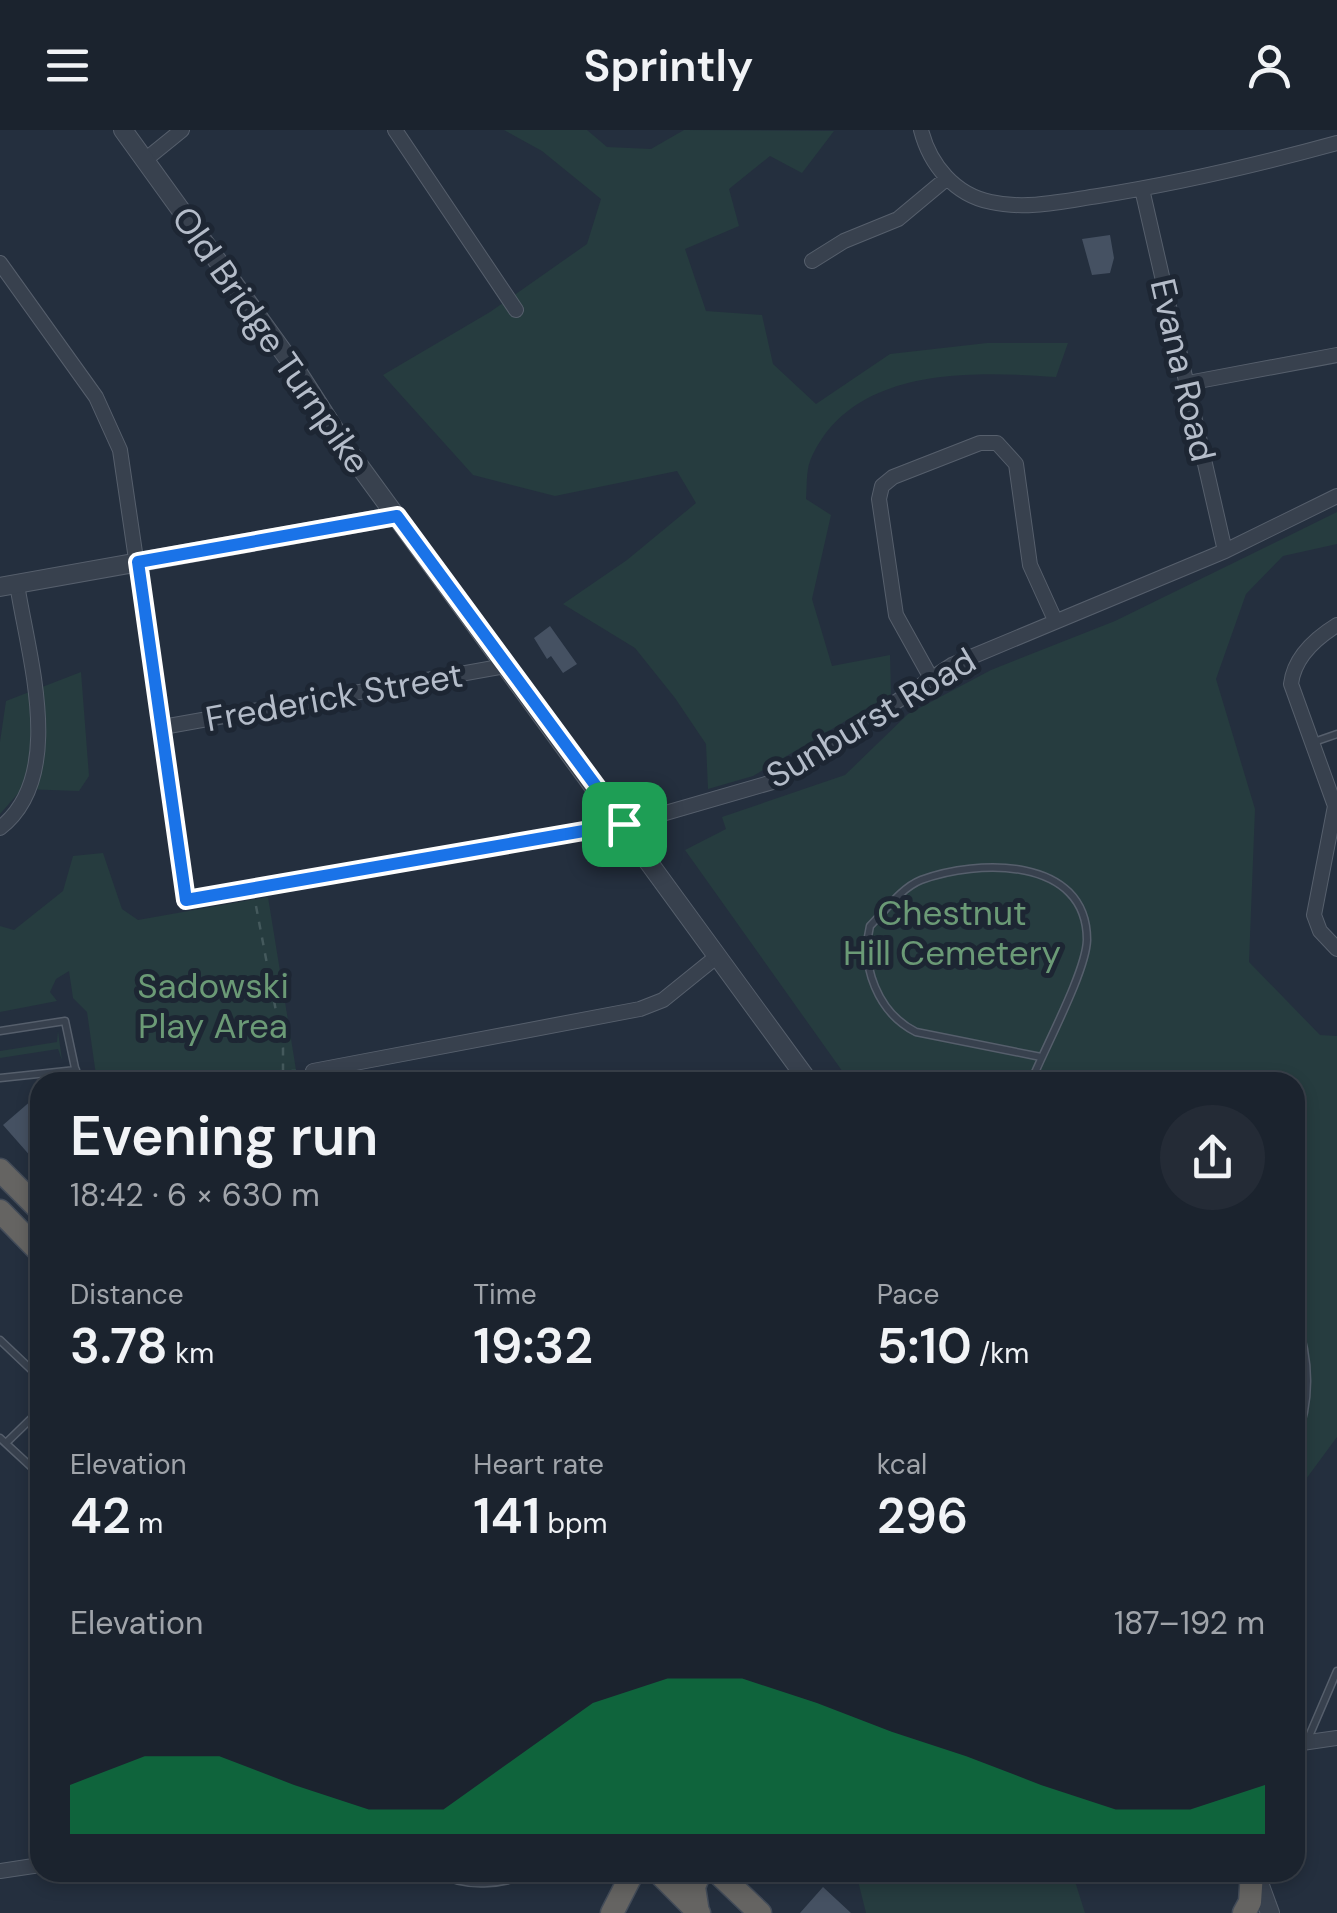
<!DOCTYPE html>
<meta charset="utf-8">
<style>
:root{--surface:#1b232e;--page:#242b36;--text:#f1f3f6;--muted:#a0a4aa;--line:#39404a;--accent:#0b8043}
body{margin:0;font-family:"DM Sans",sans-serif;background:var(--page);color:var(--text);height:100vh;display:flex;flex-direction:column;font-size:38px;white-space:nowrap}
*{box-sizing:border-box;margin:0}
p{font-size:32px;color:var(--muted)}
.icon{flex:none;width:55px;height:55px;fill:none;stroke:currentColor;stroke-width:2;stroke-linecap:round;stroke-linejoin:round}
.map{position:relative;flex:1;overflow:hidden}
.sheet{position:absolute;left:30px;top:942px;width:1275px;height:810px;display:flex;flex-direction:column;background:var(--surface);border-radius:30px;box-shadow:0 5px 15px #0003,0 0 0 2px var(--line)}
.sheet>*{flex:none}
.pin{position:absolute;display:grid;place-items:center;width:85px;height:85px;color:#fff;margin:-42px;border-radius:20px;box-shadow:0 5px 15px #0006}
.round{display:grid;place-items:center;flex:none;width:105px;height:105px;border-radius:52px;background:var(--page)}
.headline{display:flex;align-items:center;justify-content:space-between;height:170px;padding:0 40px}
h1{font-size:55px;font-weight:600;line-height:75px}
.metrics{display:grid;grid-template-columns:repeat(3,1fr);gap:15px;height:170px;padding:10px 40px}
.metrics div{display:grid;align-content:center}
.metrics b{font-size:50px;font-weight:600}
.metrics small{font-size:28px;font-weight:400}
.metrics p{font-size:28px}
.chart{height:280px;padding:20px 40px}
.chart p{display:flex;justify-content:space-between}
.chart svg{width:100%;height:180px;margin-top:10px;fill:var(--accent);opacity:.7}
header{display:flex;justify-content:space-between;align-items:center;height:130px;padding:0 40px;background:var(--surface);font-size:45px;font-weight:600}
.map>svg:first-child{display:block}
.green{fill:#263c3f}
.building{fill:#455162}
.lines{fill:none;stroke-linecap:round;stroke-linejoin:round}
.service-casing{stroke:#565f6c;stroke-width:9}
.minor-casing{stroke:#565f6c;stroke-width:16}
.tertiary-casing{stroke:#565f6c;stroke-width:20}
.trunk-casing{stroke:#434c59;stroke-width:25}
.path{stroke:#44595c;stroke-width:2.5;stroke-dasharray:8 8;stroke-linecap:butt}
.service{stroke:#38414e;stroke-width:6}
.minor{stroke:#38414e;stroke-width:14}
.tertiary{stroke:#38414e;stroke-width:18}
.trunk{stroke:#656462;stroke-width:22}
.route-casing{stroke:#fff;stroke-width:20}
.route{stroke:#1a73e8;stroke-width:12}
.labels{text-anchor:middle;dominant-baseline:central;stroke-width:10;stroke-linejoin:round;paint-order:stroke}
.street-label{font-size:35px;fill:#b4bcc9;stroke:#1d2633}
.park-label{font-size:35px;fill:#6b9a76;stroke:#1d2633}
</style>
<header><svg class="icon" aria-label="menu" viewBox="0 0 24 24"><path d="M4 6h16M4 12h16M4 18h16"/></svg>Sprintly<svg class="icon" aria-label="person" viewBox="0 0 24 24"><circle cx="12" cy="8" r="4"/><path d="M4 21q1-7 8-7t8 7"/></svg></header>
<div class="map">
<svg width="1337" height="1783" viewBox="0 0 1337 1783">
<rect width="100%" height="100%" fill="#242f3e"/>
<!-- green -->
<path class="green" d="M 504,0 L 587,0 L 607,17 L 651,19 L 684,0 L 834,1 L 802,43 L 770,26 L 729,59 L 739,96 L 685,119 L 706,181 L 762,185 L 773,234 L 816,274 L 890,224 L 987,213 L 1068,213 L 1056,247 C 971,241 850,236 810,331 C 806,342 807,358 806,369 L 831,385 L 812,469 L 832,536 L 890,525 L 891,564 L 753,646 L 708,659 L 706,614 L 675,568 L 635,518 L 563,474 L 627,430 L 696,373 L 677,341 L 555,366 L 473,345 L 383,245 L 490,182 L 587,114 L 601,69 L 542,21 Z
M 1337,382 L 1337,414 L 1283,426 L 1246,464 L 1216,549 L 1255,679 L 1249,832 L 1320,905 L 1337,906 L 1337,1307 L 1295,1364 L 1295,952 L 850,952 L 685,720 L 726,699 L 722,687 L 845,645 L 908,584 L 991,540 L 1115,491 Z
M 81,542 L 89,646 L 79,661 L 22,659 L 0,684 L 0,612 L 6,571 Z
M 103,723 L 122,779 L 138,790 L 268,767 L 298,952 L 97,952 L 87,882 L 73,868 L 69,841 L 56,849 L 50,862 L 57,871 L 0,882 L 0,796 L 14,800 L 63,761 L 73,726 Z
M 58,901 L 62,930 L 58,919 L 0,928 L 0,921 L 57,912 Z
M 856,1743 L 856,1742 L 1089,1743 L 1074,1748 L 1085,1783 L 866,1783 Z"/>
<!-- building -->
<path class="building" d="M 1110,105 L 1114,128 L 1110,143 L 1092,145 L 1082,109 Z
M 550,496 L 577,534 L 563,543 L 551,526 L 547,529 L 534,508 Z
M 40,963 L 40,1037 L 3,995 Z
M 823,1757 L 851,1783 L 800,1783 Z"/>
<g class="lines">
<!-- service casing -->
<g class="service-casing">
<path id="service" d="M 1314,612 L 1337,604
M 0,901 L 65,891 L 78,952
M 48,943 L 49,952
M 0,948 L 76,940
M 1031,952 C 1044,919 1086,842 1087,810 C 1087,726 977,729 921,750 C 901,758 885,781 870,796 C 860,836 878,883 916,902 L 1041,927
M 1295,1186 C 1310,1228 1312,1270 1295,1312
M 0,1210 L 40,1248
M 0,1308 L 40,1345
M 6,1313 L 40,1280
M 1307,1611 L 1337,1541
M 437,1742 C 465,1759 503,1755 533,1742"/>
</g>
<!-- minor casing -->
<g class="minor-casing">
<path id="minor" d="M 395,0 L 516,180
M 921,0 C 930,35 955,65 991,72 C 1026,80 1064,71 1098,66 C 1180,53 1257,35 1337,13
M 145,30 L 182,0
M 1142,59 L 1225,421
M 812,131 L 844,111 L 898,89 L 946,49
M 0,133 L 96,267 L 120,320 L 186,771 L 624,695 L 776,651 L 952,535 L 1225,421 L 1337,366
M 1188,253 L 1337,225
M 1337,495 C 1316,508 1294,528 1291,554 L 1335,676 L 1314,785 L 1320,801 L 1337,819
M 931,548 L 896,485 L 879,369 L 882,356 L 893,347 L 980,313 L 997,313 L 1016,334 L 1030,435 L 1055,490
M 163,597 L 505,536
M 0,698 C 67,646 28,526 17,454
M 313,941 L 640,879 L 663,870 L 715,828
M 1295,1614 L 1337,1608
M 0,1741 L 40,1735"/>
</g>
<!-- tertiary casing -->
<g class="tertiary-casing">
<path id="tertiary" d="M 123,0 L 297,241 L 347,319 L 809,952
M 0,457 L 397,386
M 1255,1742 L 1270,1783"/>
</g>
<!-- trunk casing -->
<g class="trunk-casing">
<path id="trunk" d="M 0,1040 L 40,1080
M 0,1081 L 40,1122
M 658,1742 L 699,1783
M 717,1742 L 760,1783
M 612,1783 L 633,1742
M 698,1783 L 694,1757 L 700,1742
M 1244,1783 L 1250,1772 L 1252,1742"/>
</g>
<!-- path -->
<path class="path" d="M 256,776 L 283,918 L 283,941 L 296,941
M 247,952 L 281,941
M 279,952 L 282,942"/>
<!-- service -->
<use href="#service" class="service"/>
<!-- minor -->
<use href="#minor" class="minor"/>
<!-- tertiary -->
<use href="#tertiary" class="tertiary"/>
<!-- trunk -->
<use href="#trunk" class="trunk"/>
</g>
<g class="lines">
<!-- route casing -->
<g class="route-casing">
<path id="route" d="M 397,386 L 624,694 L 186,770 L 138,432 Z"/>
</g>
<!-- route -->
<use href="#route" class="route"/>
</g>
<g class="labels">
<!-- street labels -->
<g class="street-label">
<text transform="translate(271 210) rotate(55)">Old Bridge Turnpike</text>
<text transform="translate(1183 240) rotate(77)">Evana Road</text>
<text transform="translate(334 567) rotate(-10)">Frederick Street</text>
<text transform="translate(871 588) rotate(-31)">Sunburst Road</text>
</g>
<!-- park labels -->
<g class="park-label">
<text x="952" y="783">Chestnut<tspan x="952" dy="40">Hill Cemetery</tspan></text>
<text x="213" y="856">Sadowski<tspan x="213" dy="40">Play Area</tspan></text>
</g>
</g>
</svg>
<div class="pin" style="left:624px;top:694px;background:#1e9e55"><svg class="icon" aria-label="arrive" viewBox="0 0 24 24"><path d="M6 21V4h12l-3 4 3 4H6"/></svg></div>
<section class="sheet">
<div class="headline"><div><h1>Evening run</h1><p>18:42 · 6 × 630 m</p></div><a class="round"><svg class="icon" aria-label="share" viewBox="0 0 24 24"><path d="M12 15V3M7 8l5-5 5 5M5 13v7h14v-7"/></svg></a></div>
<div class="metrics">
<div><p>Distance</p><b>3.78<small> km</small></b></div>
<div><p>Time</p><b>19:32</b></div>
<div><p>Pace</p><b>5:10<small> /km</small></b></div>
</div>
<div class="metrics">
<div><p>Elevation</p><b>42<small> m</small></b></div>
<div><p>Heart rate</p><b>141<small> bpm</small></b></div>
<div><p>kcal</p><b>296</b></div>
</div>
<div class="chart"><p><span>Elevation</span>187–192 m</p>
<svg viewBox="0 0 160 44" preserveAspectRatio="none"><path d="M0 44V32L10 25L20 25L30 32L40 38L50 38L60 25L70 12L80 6L90 6L100 12L110 19L120 25L130 32L140 38L150 38L160 32V44z"/></svg>
</div>
</section>
</div>
